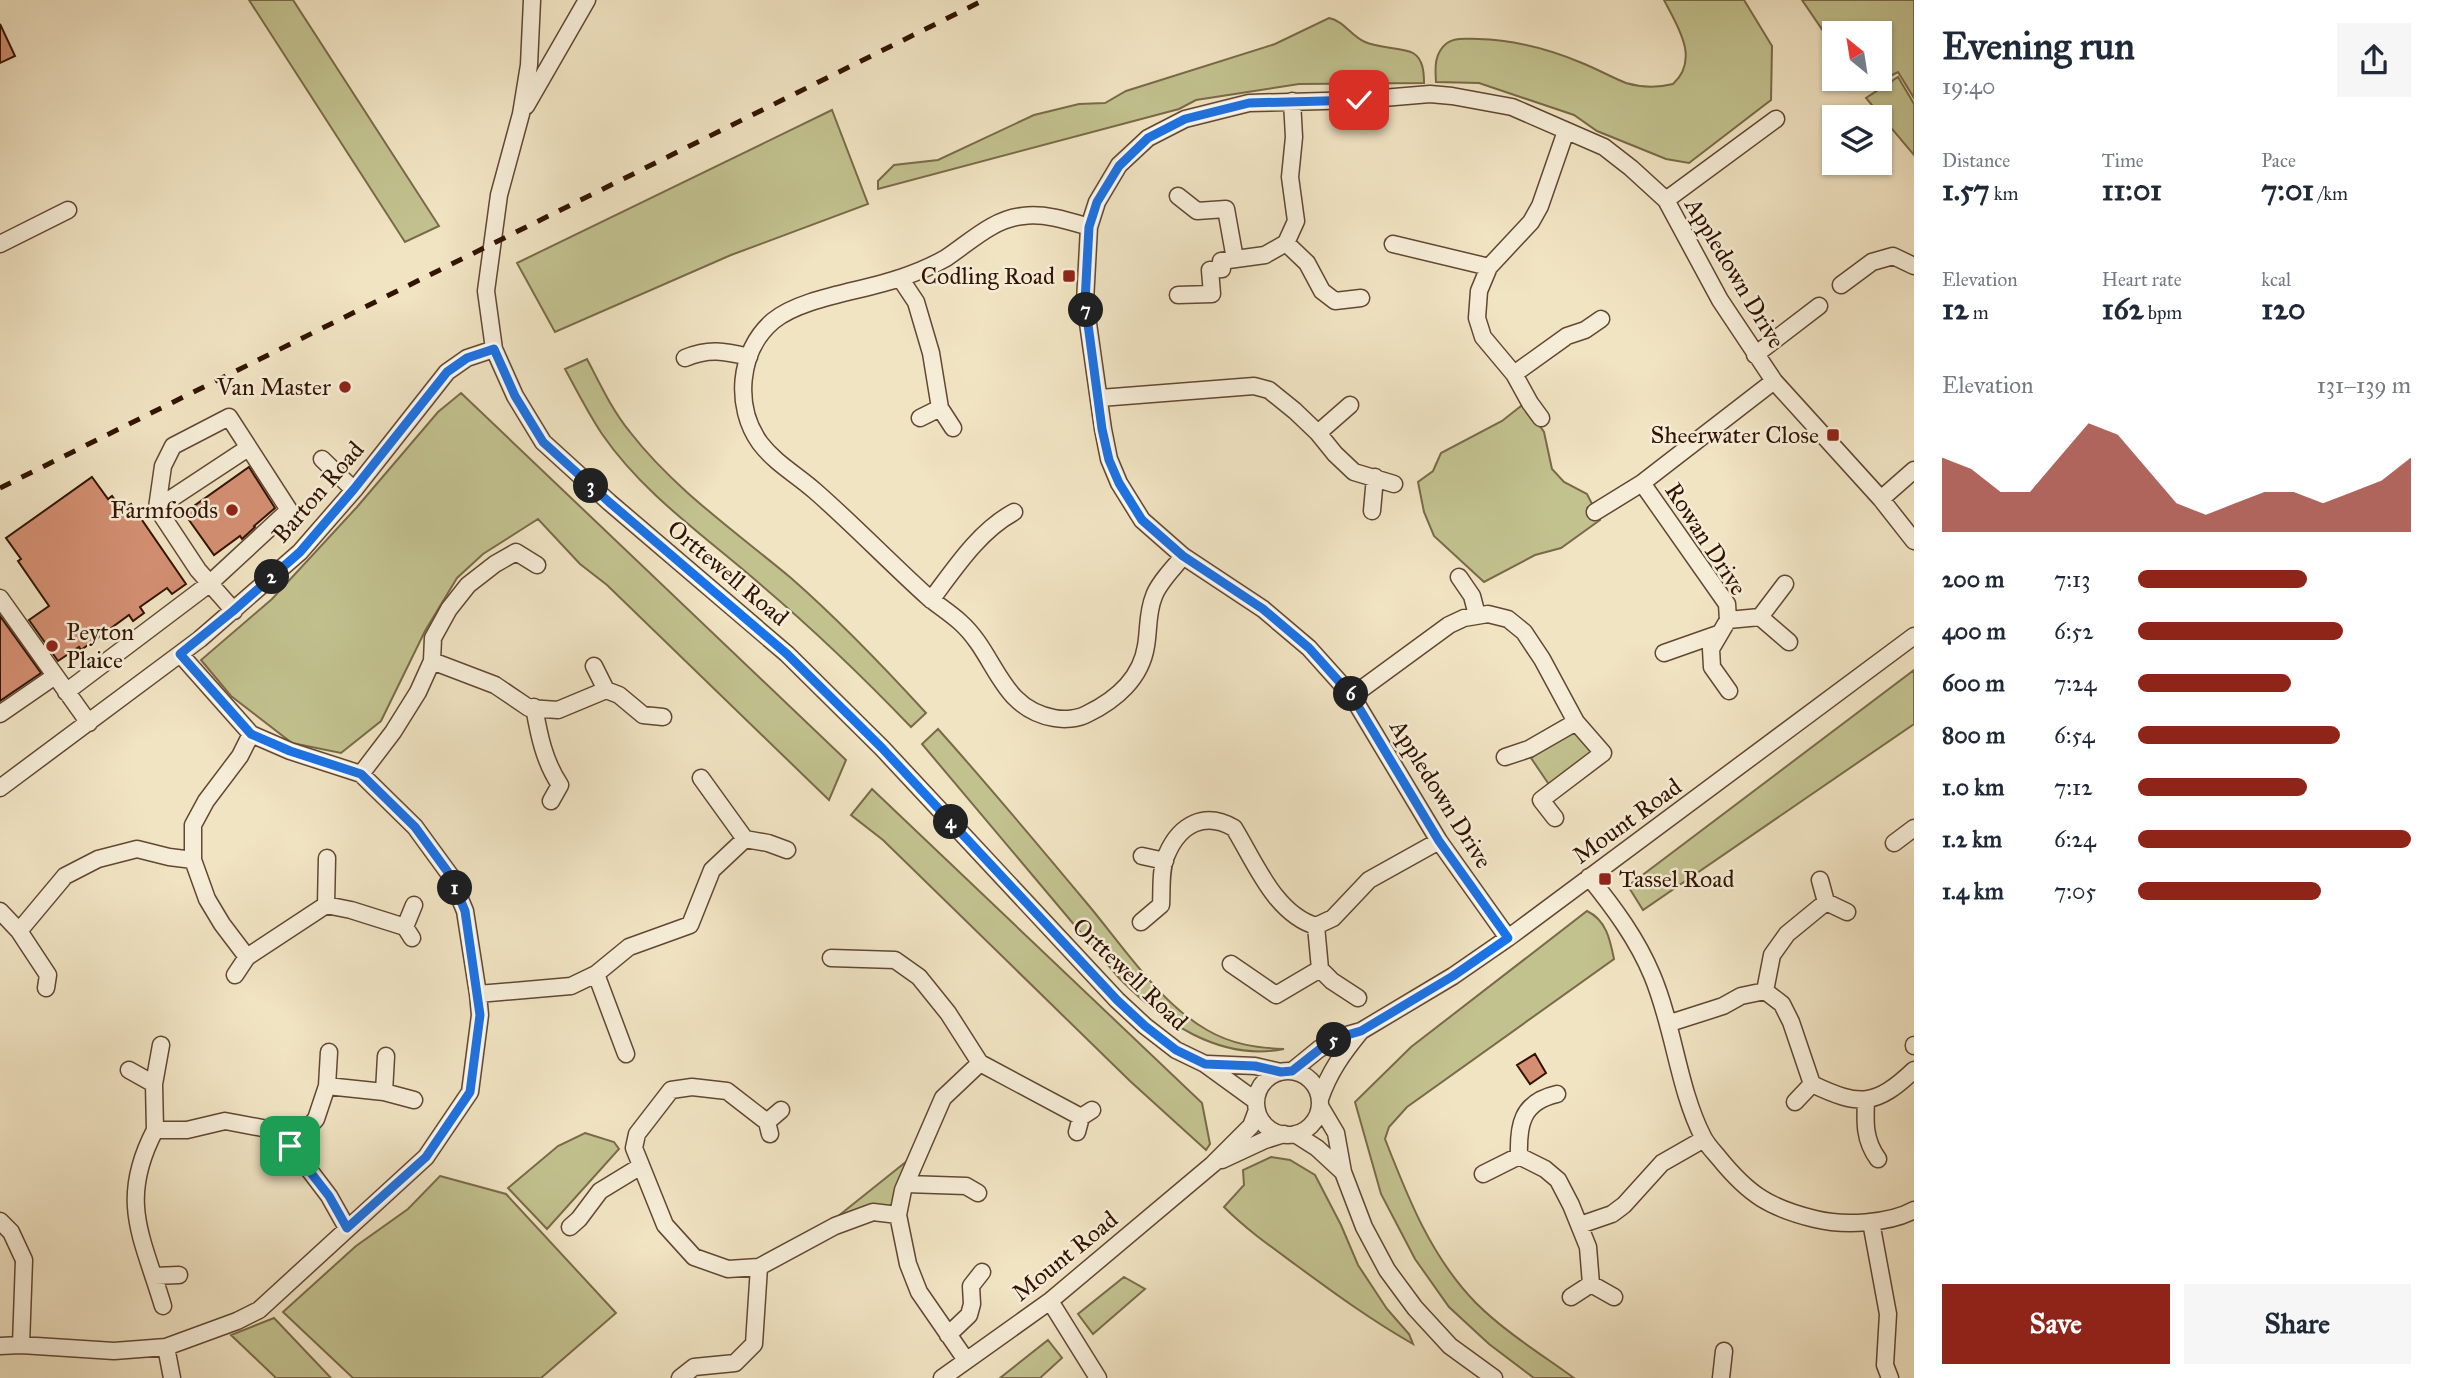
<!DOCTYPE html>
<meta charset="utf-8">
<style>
:root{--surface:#fff;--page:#f6f6f7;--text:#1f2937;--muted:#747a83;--accent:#8f2418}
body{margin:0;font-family:"IM FELL Great Primer",serif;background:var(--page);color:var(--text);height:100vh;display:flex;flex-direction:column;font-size:26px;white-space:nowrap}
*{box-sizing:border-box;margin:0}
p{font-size:23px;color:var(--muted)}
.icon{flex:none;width:38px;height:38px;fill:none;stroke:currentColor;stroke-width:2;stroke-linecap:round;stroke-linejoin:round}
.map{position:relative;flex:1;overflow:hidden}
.sheet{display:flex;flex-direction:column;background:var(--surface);width:525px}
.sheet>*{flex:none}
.needle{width:46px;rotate:330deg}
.tools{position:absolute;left:1822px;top:21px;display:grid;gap:14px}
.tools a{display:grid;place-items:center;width:70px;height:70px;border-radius:0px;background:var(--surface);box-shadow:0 2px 5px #0004;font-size:35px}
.pin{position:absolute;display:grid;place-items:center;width:60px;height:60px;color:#fff;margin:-30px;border-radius:14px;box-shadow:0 4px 10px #0006}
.km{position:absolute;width:35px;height:35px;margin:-18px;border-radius:50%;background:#222;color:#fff;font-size:19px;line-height:35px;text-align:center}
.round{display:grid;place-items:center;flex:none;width:74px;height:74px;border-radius:0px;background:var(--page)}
.headline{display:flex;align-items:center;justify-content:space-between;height:119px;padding:0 28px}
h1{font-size:38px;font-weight:700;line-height:52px}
.figures{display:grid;grid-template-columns:repeat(3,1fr);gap:10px;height:119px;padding:7px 28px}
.figures div{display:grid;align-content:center}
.figures b{font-size:30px;font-weight:700}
.figures small{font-size:19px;font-weight:400}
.figures p{font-size:19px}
.chart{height:196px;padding:14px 28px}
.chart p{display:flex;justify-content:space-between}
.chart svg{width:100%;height:126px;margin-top:7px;fill:var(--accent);opacity:.7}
.primary-button{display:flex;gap:14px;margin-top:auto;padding:14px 28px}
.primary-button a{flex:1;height:80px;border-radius:0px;background:var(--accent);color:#fff;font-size:28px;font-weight:700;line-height:80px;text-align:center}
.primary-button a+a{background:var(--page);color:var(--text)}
ul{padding:0 28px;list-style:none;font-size:23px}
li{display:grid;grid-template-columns:112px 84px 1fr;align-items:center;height:52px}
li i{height:18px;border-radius:9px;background:var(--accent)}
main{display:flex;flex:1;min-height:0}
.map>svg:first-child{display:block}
.green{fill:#c2c28f;stroke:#7a6a48;stroke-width:2}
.building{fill:#d48f72;stroke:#321301;stroke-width:2}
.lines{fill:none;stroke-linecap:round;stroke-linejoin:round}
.minor-casing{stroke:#624732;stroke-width:19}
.minor{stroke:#f6edd8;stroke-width:16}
.rail{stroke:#321301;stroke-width:5;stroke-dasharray:12 12;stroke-linecap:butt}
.route-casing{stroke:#fff;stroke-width:14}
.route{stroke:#1a73e8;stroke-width:9}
.poi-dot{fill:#8f2418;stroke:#f6edd8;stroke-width:2.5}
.labels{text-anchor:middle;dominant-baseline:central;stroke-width:5;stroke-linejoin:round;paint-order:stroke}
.street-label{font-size:24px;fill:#321301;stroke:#f6edd8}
.poi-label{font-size:24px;fill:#321301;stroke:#f6edd8;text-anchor:end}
</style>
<main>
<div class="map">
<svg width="1914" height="1378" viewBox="0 0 1914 1378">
<rect width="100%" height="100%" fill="#f1e4c3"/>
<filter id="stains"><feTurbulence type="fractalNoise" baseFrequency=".00286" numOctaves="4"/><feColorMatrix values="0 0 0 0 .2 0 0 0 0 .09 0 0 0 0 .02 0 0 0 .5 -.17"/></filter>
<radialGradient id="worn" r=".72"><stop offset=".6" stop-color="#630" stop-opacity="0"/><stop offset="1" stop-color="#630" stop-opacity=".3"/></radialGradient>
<!-- green -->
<path class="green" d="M 249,0 L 293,0 L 439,226 L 405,242 Z
M 1664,0 L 1744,0 L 1772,46 L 1771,100 L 1689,163 L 1666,159 L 1597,131 L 1574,115 L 1479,83 L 1436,82 C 1435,68 1434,53 1447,43 C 1456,37 1469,39 1478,39 C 1514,40 1549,49 1582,63 C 1597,69 1611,77 1626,83 C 1643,88 1657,88 1673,84 C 1700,59 1678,27 1664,0 Z
M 1802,0 L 1914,0 L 1914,98 L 1898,72 L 1863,90 L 1856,79 L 1880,79 L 1880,33 L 1834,33 L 1834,47 Z
M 1329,18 C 1344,21 1351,36 1365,42 C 1378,48 1404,48 1413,53 C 1423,59 1424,72 1424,83 L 1299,84 L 1196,100 L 1179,109 L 878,189 L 878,181 L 894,165 L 938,160 L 1034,115 L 1079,104 L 1105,103 L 1126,91 L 1275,44 Z
M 1898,77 L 1914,104 L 1914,155 L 1866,98 Z
M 832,110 L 868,204 L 731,255 L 555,332 L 517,263 Z
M 587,359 C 600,384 612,410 630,432 C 674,489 736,532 791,578 C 839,620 883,666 926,713 L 911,727 C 863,677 813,629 760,584 C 705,536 644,495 602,434 C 588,413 577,391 565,369 Z
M 461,393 L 846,760 L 829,800 L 607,585 L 580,564 L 538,519 L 483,554 L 457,578 L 425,631 L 381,721 L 341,753 L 292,743 L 231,696 L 201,660 L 272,599 L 357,507 L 438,412 Z
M 1521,406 L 1526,406 L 1544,432 L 1552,469 L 1564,482 L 1587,494 L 1600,520 L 1561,548 L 1535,555 L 1484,582 L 1434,536 L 1424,512 L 1418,482 L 1433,471 L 1441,453 L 1502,421 Z
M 1914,670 L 1914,724 L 1643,910 L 1628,886 Z
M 1576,726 L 1597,756 L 1550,786 L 1531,758 Z
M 938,729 C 990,787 1040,847 1090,907 C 1124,948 1161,1004 1207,1030 C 1231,1044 1256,1048 1284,1049 C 1220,1062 1161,1021 1119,978 L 922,744 Z
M 872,789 L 1202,1103 L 1210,1144 L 1206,1150 L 1130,1081 L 883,840 L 851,815 Z
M 1587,911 C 1606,920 1610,939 1614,959 L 1407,1107 L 1389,1127 L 1385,1139 C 1408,1198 1431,1257 1476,1303 C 1505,1332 1541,1354 1574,1378 L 1534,1378 L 1489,1344 L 1449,1307 L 1415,1259 L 1381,1194 L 1355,1102 L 1411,1047 Z
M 585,1133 L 614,1142 L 619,1149 L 547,1229 L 508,1188 L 558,1146 Z
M 1271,1157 L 1290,1160 L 1315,1175 L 1341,1225 L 1358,1265 L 1387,1309 L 1409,1334 L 1413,1344 C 1371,1320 1334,1293 1296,1265 C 1270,1246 1246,1229 1224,1207 L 1244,1185 L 1243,1170 Z
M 907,1161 L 896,1215 L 822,1229 Z
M 440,1176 L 506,1194 L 616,1313 L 541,1378 L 353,1378 L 283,1312 L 356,1246 L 408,1209 Z
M 1124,1277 L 1145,1289 L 1093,1334 L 1078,1314 Z
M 274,1318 L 331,1378 L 276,1378 L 231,1335 Z
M 1048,1340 L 1062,1358 L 1040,1378 L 1000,1378 Z"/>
<!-- building -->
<path class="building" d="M 0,24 L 15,56 L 0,63 Z
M 249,467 L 275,508 L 254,526 L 255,527 L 242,539 L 240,536 L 214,555 L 184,513 Z
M 92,477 L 108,499 L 112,496 L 122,510 L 131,504 L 186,584 L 172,594 L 167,588 L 140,607 L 144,613 L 133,621 L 129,615 L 81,650 L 79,647 L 58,661 L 29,620 L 49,606 L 18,561 L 21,559 L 6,538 Z
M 0,616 L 41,673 L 0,701 Z
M 1535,1054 L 1546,1073 L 1530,1084 L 1517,1065 Z"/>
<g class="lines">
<!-- minor casing -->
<g class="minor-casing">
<path id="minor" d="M 532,0 L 529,65 L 521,114 L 499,195 L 486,291 L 494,349 L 515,396 L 543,442 L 609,502 L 787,654 L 882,748 L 1117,1000 L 1145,1026 L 1176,1050 L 1205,1064 L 1256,1101
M 526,106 L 587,0
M 1178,196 L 1197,211 L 1226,209 L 1235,259
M 1666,200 L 1776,119
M 1089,227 C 1069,221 1045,213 1023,216 C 993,219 970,242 946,258 C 932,266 915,273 900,278 C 864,291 802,297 773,321 C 738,351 734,407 760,443 C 775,463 797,475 815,491 C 854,525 890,563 929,598 C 939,606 950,613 960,622 C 997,655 999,708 1054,718 C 1064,720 1078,719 1087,714 C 1116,700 1141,678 1146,646 C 1149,629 1147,613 1154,596 C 1159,582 1174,568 1183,556
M 1286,243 L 1307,263 L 1322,291 L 1335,301 L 1361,298
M 0,244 L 68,210
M 1393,244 L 1489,267
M 900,278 L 916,302 L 931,353 L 940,408
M 1841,285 L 1872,262 L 1893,256 L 1914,266
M 1178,295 L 1212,294 L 1210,270 L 1222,269 L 1221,261 L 1265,255 L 1286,243 L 1296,221 L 1290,177 L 1294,137 L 1292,101
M 1755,355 L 1819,306
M 685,358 C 709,348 724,351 749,357
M 1514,374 L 1567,336 L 1585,330 L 1601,319
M 1100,398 L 1254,386 L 1269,390 L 1295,411 L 1318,433 L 1335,454 L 1354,472 L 1394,484
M 920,418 L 940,408 L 953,428
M 1541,418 L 1530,403 L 1514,374 L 1483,337 L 1477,318 L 1479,291 L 1489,267 L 1531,222 L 1540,206 L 1566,131
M 1318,433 L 1350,405
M 322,459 L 354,490
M 1642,483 L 1727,604 L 1728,620 L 1711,649 L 1712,667 L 1729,691
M 1881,499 L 1914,470
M 1372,511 L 1375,477
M 1595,512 L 1642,483 L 1774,381
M 1459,577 L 1472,596 L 1477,615
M 0,598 L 89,723
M 931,600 C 955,568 979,531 1014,512
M 234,611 L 198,570 L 157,508 L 248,448
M 1760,617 L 1785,584
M 1728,620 L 1760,617 L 1789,642
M 1664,653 L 1718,634
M 432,661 L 495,685 L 529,708 L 558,710 L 606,690 L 619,695 L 643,715 L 663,717
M 594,666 L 606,690
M 66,692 L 209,584 L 289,510 L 229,417 L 173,446 L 163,466 L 157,508
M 1352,696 L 1449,625 L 1464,618 L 1488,614 L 1508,619 L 1524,632 L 1542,659 L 1576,722 L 1603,753 L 1541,800 L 1555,818
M 534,707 C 539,735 544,761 560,785 L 551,801
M 0,714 L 55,676
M 251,734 L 240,756 L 206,801 L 193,825 L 193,860 L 207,899 L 222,924 L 247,957 L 326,905 L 351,910 L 405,927
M 1505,757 L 1529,749 L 1576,722
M 361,774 L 393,732 L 418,692 L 432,661 L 433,638 L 449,609 L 468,585 L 495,564 L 516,552 L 537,565
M 701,778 L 745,839 L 768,843 L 787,850
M 0,788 L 200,639 L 300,552 L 354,490 L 447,372 L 467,358 L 494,349
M 1894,843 L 1914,828
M 1142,856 L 1165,861
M 1589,877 C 1614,908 1637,939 1652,975 C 1674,1027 1678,1088 1703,1137 C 1707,1145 1714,1152 1719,1158 C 1749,1195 1770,1208 1815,1219 C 1843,1226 1889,1224 1914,1210
M 1820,880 L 1826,902 L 1847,912
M 326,905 L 327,858
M 0,911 L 19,931 L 48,975 L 46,988
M 1141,922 L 1161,905 C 1162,889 1160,868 1167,854 C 1180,824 1205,811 1234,828 C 1255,862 1275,914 1316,926
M 19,931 L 65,876 L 98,859 L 137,849 L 169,857 L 193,860
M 412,938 L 405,927 L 414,905
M 1508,938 L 1439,841 L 1352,696 L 1309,648 L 1263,609 L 1183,556 L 1142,520 L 1119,483 L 1109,459 L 1103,429 L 1085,302 L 1089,227 L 1097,202 L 1119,165 L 1148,138 L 1185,119 L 1249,103 L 1359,100 L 1430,94 L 1452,96 L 1512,107 L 1604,147 L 1631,168 L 1666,200 L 1720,300 L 1774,381 L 1881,499 L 1914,541
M 831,958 L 895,960 L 919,977 L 948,1013 L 980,1063 L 1081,1117
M 1231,964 L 1276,995 L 1320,969 L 1332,981 L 1358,998
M 1320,969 L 1316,926 L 1333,918 L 1369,880 L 1439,841
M 596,974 L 626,1054
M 235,975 L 247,957
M 1765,991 L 1772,955 L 1787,934 L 1826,902
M 478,994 L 571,986 L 596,974 L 629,947 L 690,925 L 712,870 L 745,839
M 1670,1023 L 1723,1006 L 1741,996 L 1765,991 L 1782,1004 L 1791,1022 L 1812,1084 C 1860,1107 1876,1106 1914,1070
M 1914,1045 L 1914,1046
M 1208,1064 L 1255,1066 L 1281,1072
M 129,1070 L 154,1084
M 1292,1071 L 1319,1049 L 1340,1037 L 1361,1031 L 1453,976 L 1508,938 L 1914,636
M1256 1103a32 32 0 1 1 64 0a32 32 0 1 1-64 0Z
M 327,1086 L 329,1052
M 384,1092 L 386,1056
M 1320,1099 C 1329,1072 1343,1053 1361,1031
M 1866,1100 C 1865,1122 1864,1140 1878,1159
M 1795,1102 L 1812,1084
M 1320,1106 L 1336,1133 L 1343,1172 L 1364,1227 L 1387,1270 L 1415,1308 L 1450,1346 L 1494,1378
M 767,1122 L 727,1091 L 692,1087 L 671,1090 L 637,1134 L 634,1148 L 665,1225 L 694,1257 L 728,1269 L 759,1267 L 835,1226 L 873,1212 L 898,1215
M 155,1130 L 154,1084 L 161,1045
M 1077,1132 L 1081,1117 L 1092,1110
M 770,1134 L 767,1122 L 781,1110
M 1295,1134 L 1317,1148 L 1343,1172
M 291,1146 L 316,1119 L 327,1086 L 384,1092 L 414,1100
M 1519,1156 L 1545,1169 L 1558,1180 L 1571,1205 L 1588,1247 L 1591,1284
M 1222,1160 L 1265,1140 L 1284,1134
M 1483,1174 L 1519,1156 C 1518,1126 1521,1102 1557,1094
M 906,1184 L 966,1186 L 978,1193
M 0,1221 L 11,1232 L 24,1260 L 21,1345
M 1871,1222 L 1888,1314 L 1885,1365 L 1890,1378
M 1580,1225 L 1612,1214 L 1624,1205 L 1662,1163 L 1704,1139
M 570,1227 L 579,1219 L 600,1191 L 641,1166
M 154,1276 L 179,1275
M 1571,1297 L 1591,1284 L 1614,1297
M 1050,1301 L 1098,1378
M 163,1306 C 142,1236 118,1201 155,1130 L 187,1130 L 225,1121 L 273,1130 L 291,1146 L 329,1196 L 347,1228
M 948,1335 L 969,1315 L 972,1304 L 971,1286 L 982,1272
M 0,1346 L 21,1345 L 114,1351 L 166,1347 L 237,1321 L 259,1310 L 426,1157 L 470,1092 L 480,1015 L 478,994 L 465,911 L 450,875 L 415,827 L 361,774 L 290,751 L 251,734 L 180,654
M 166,1347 L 172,1378
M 966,1360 L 919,1292 L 908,1264 L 898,1215 L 903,1190 L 943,1098 L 980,1063
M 680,1378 L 694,1367 L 735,1363 L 754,1344 L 759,1267
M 942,1378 L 1050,1301 L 1213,1164 L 1251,1126 L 1257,1110
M 1721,1378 L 1724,1351"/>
</g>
<!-- minor -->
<use href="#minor" class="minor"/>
<!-- rail -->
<path class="rail" d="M 0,488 L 984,0"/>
</g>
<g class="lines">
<!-- route casing -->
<g class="route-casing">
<path id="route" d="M 290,1146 L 329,1196 L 347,1228 L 426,1157 L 470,1092 L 480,1015 L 465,911 L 450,875 L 415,827 L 361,774 L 290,751 L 251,734 L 180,654 L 233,611 L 300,552 L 354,489 L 447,372 L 467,358 L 494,349 L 515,396 L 543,442 L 609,502 L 787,654 L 882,748 L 1117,1000 L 1145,1026 L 1176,1050 L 1205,1064 L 1255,1066 L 1281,1072 L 1292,1071 L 1320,1049 L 1340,1037 L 1361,1031 L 1453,976 L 1508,938 L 1439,841 L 1352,696 L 1309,648 L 1263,609 L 1183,556 L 1142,520 L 1119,483 L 1109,460 L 1102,429 L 1085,302 L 1089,227 L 1097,202 L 1119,166 L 1148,138 L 1185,119 L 1249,103 L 1359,100"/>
</g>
<!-- route -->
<use href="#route" class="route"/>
</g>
<!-- markers -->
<g class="poi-dot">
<rect x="1062" y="269" width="14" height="14" rx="3.5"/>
<circle cx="345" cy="387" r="7"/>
<rect x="1826" y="428" width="14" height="14" rx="3.5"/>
<circle cx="232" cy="510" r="7"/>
<circle cx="52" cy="646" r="7"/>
<rect x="1598" y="872" width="14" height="14" rx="3.5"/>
</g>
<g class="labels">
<!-- street labels -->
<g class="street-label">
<text transform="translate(1735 273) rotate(59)">Appledown Drive</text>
<text transform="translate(318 492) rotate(-49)">Barton Road</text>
<text transform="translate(1706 539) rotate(57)">Rowan Drive</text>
<text transform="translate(728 573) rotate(40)">Orttewell Road</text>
<text transform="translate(1441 794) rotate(58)">Appledown Drive</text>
<text transform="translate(1627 821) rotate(-36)">Mount Road</text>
<text transform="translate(1130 974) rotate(44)">Orttewell Road</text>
<text transform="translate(1065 1256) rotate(-39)">Mount Road</text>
</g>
<!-- poi labels -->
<g class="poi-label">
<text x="1055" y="276">Codling Road</text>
<text x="331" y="387">Van Master</text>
<text x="1819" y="435">Sheerwater Close</text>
<text x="218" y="510">Farmfoods</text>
<text x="66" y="632" text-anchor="start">Peyton<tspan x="66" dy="28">Plaice</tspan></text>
<text x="1619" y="879" text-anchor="start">Tassel Road</text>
</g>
</g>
<rect width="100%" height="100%" filter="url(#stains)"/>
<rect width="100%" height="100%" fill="url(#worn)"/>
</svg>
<div class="tools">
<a><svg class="needle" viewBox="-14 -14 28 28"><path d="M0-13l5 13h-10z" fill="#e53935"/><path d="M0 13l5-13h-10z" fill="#747a83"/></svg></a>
<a><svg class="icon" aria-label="layers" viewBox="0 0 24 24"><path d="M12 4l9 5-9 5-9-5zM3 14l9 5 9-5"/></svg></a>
</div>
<div class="pin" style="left:290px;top:1146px;background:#1e9e55"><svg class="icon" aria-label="arrive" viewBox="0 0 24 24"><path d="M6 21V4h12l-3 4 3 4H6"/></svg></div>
<div class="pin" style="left:1359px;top:100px;background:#d93025"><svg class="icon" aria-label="check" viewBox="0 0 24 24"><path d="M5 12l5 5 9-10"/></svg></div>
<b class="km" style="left:455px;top:888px">1</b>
<b class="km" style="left:272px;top:577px">2</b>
<b class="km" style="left:591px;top:486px">3</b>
<b class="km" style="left:951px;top:822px">4</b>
<b class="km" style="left:1334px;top:1040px">5</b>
<b class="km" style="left:1351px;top:694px">6</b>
<b class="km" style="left:1086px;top:310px">7</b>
</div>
<section class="sheet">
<div class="headline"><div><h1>Evening run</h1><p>19:40</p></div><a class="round"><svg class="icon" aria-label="share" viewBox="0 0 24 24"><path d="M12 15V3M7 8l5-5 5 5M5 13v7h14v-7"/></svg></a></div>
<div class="figures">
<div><p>Distance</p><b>1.57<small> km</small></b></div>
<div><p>Time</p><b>11:01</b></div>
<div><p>Pace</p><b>7:01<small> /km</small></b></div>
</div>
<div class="figures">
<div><p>Elevation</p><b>12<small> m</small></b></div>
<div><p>Heart rate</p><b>162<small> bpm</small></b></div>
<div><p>kcal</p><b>120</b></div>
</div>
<div class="chart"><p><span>Elevation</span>131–139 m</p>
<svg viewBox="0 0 160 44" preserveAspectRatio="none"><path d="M0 44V18L10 22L20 30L30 30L40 18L50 6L60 10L70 22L80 34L90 38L100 34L110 30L120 30L130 34L140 30L150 26L160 18V44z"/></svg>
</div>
<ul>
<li><b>200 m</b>7:13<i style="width:62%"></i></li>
<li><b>400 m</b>6:52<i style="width:75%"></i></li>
<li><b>600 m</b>7:24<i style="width:56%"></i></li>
<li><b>800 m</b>6:54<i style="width:74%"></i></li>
<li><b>1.0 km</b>7:12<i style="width:62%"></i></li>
<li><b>1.2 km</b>6:24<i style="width:100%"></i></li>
<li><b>1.4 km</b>7:05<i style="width:67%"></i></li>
</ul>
<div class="primary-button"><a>Save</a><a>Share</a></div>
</section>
</main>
